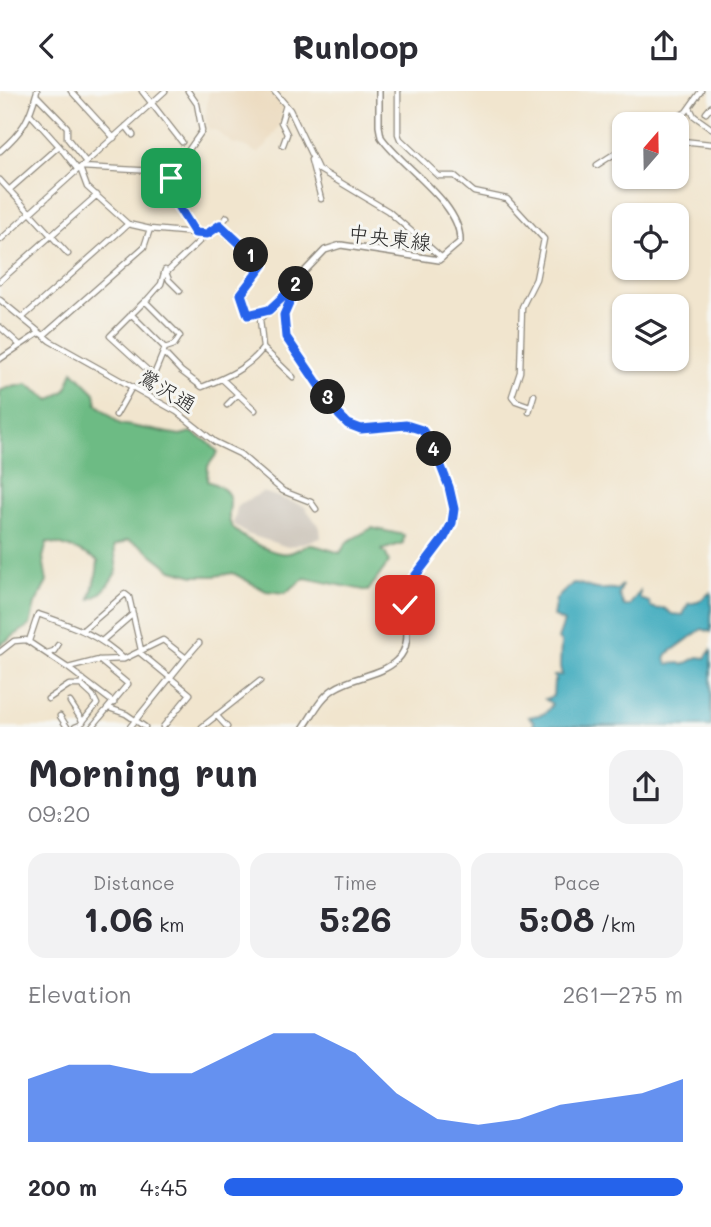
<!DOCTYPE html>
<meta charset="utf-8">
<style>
:root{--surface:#fff;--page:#f2f2f3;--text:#2b2b33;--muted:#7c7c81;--accent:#2563eb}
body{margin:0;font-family:Mali,"Klee One",sans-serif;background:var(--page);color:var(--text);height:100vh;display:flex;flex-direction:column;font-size:26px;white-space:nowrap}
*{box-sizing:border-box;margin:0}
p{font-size:23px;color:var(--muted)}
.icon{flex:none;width:38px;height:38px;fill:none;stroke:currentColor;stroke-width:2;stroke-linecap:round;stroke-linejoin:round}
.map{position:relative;height:636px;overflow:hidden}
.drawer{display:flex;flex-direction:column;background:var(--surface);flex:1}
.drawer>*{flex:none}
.needle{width:46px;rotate:20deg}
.fabs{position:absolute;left:612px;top:21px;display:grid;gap:14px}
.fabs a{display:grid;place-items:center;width:77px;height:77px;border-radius:14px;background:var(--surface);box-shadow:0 2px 5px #0004;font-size:35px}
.pin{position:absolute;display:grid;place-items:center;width:60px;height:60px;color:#fff;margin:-30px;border-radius:14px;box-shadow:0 4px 10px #0006}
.km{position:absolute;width:35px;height:35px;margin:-18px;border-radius:50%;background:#222;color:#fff;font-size:19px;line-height:35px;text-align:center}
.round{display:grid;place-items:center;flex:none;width:74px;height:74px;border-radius:21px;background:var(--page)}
.overview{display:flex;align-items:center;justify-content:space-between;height:119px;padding:0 28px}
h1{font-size:38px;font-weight:700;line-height:52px}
.metrics{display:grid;grid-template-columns:repeat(3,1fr);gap:10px;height:119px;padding:7px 28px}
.metrics div{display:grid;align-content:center;border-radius:18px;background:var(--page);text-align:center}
.metrics b{font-size:35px;font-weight:700}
.metrics small{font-size:19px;font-weight:400}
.metrics p{font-size:19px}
.chart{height:196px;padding:14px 28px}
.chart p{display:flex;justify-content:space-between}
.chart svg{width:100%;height:126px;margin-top:7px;fill:var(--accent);opacity:.7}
ul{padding:0 28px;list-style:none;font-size:23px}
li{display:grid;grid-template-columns:112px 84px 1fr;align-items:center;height:52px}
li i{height:18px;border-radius:9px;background:var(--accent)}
header{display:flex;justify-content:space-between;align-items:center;height:91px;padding:0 28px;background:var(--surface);font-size:32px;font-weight:700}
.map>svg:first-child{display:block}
.built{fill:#ebd8ba}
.industrial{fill:#cbc3b8}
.forest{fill:#6dbb84;stroke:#4c7358;stroke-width:2}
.water{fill:#3eaabd;stroke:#346a74;stroke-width:2}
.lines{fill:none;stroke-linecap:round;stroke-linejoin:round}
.minor-casing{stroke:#8e887c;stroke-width:7}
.major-casing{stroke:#8e887c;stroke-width:8}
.minor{stroke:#fff;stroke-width:4.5}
.major{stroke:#fff;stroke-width:5}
.route-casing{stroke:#fff;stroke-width:14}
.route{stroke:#2563eb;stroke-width:9}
.labels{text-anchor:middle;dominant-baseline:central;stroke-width:6;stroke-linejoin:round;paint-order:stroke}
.street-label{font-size:21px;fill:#2b2b2b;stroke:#f6f6f2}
</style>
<header><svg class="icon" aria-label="back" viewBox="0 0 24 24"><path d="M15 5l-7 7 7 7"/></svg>Runloop<svg class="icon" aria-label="share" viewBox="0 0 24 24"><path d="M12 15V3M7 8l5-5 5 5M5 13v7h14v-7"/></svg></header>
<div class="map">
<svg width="711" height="636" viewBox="0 0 711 636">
<rect width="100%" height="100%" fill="#f6f6f2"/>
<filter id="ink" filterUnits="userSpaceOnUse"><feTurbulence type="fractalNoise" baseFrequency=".0143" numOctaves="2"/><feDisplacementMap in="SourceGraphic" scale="14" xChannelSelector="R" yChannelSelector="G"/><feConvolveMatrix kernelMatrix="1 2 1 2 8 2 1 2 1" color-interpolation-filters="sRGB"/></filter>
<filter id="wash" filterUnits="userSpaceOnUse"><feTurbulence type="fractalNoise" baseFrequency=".00686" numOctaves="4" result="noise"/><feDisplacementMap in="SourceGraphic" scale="28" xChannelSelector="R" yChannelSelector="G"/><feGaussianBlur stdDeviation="1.57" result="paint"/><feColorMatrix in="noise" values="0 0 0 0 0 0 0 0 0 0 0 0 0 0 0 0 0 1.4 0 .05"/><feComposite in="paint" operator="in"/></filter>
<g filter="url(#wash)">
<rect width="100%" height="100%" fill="#f1e5ce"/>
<!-- built -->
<path class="built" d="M 209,0 L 271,0 L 283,15 L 280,33 L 265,57 L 257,62 L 247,56 L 232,52 L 215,39 L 209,39 L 205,27 Z"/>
<!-- industrial -->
<path class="industrial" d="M 263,401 L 304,415 L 320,437 L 321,447 L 288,456 L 247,443 L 233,433 L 238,414 Z"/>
<!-- forest -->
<path class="forest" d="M 73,280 L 95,302 L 97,313 L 120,333 L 180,344 L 191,341 L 208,351 L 218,361 L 208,375 L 207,390 C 249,404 217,421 235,439 C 245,449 276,465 289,462 C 296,461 302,455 309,454 C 316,453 332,460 340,462 L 347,451 L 372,437 L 404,444 L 403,452 L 382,459 L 386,463 L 389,471 L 368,500 L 305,487 L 285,502 L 266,500 L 233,482 L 215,485 L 194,485 L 172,479 L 140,454 L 128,449 L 114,455 L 117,480 C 110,491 103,504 90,508 L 97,480 L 98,470 C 82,459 65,454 47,451 L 43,467 L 47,491 L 35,513 L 30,534 L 0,554 L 0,300 L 7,297 L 27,293 L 50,309 L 66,299 Z"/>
<!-- water -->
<path class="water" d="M 573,492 C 583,492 589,498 598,498 C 606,499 609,496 617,499 L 622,494 L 619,504 L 624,515 L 629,515 L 640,500 L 640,508 L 649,511 L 651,516 L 657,518 L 664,517 L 672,523 L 683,524 L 688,513 L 698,511 L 711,501 L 711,541 L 702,538 C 689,547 679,555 667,563 L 665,568 L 668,573 L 680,572 L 683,574 L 698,566 L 705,567 L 711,559 L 711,635 L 533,635 L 534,631 L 529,626 C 541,623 545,626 552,613 L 545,608 L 553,605 L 554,590 L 556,589 L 554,585 L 562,584 L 560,576 L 561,551 L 558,548 L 564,531 L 553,525 L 556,508 Z"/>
</g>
<g filter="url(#ink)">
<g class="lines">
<!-- minor casing -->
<g class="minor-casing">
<path id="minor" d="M 71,0 L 114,47
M 142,0 L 182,51
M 188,0 L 197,13 L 202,40 L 173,81 L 168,99 L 195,142
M 274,0 L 290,19 L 318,78 L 388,120 L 442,167
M 398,0 L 398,43 L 400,48 L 439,85 L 455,85 L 474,101 L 507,108 L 544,148 L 536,188 L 522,216 L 520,281 L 512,305 L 516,310 L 530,315
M 36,4 L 67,36 L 67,47 L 86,71
M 690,17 L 694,25 L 711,37
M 706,22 L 711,16
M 31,24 L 59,55 L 78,79
M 666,33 L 686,21 L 701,0
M 126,35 L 133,44
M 677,44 L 682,50 L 711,53
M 283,54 L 287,43 L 281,31 L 286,14
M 0,60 C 23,40 29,29 37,0
M 311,69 L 321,108
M 597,74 L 625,56
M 81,76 L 173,81
M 80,77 L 87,96 L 128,133 L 150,138
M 0,89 L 68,163
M 9,99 L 59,55
M 220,134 L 227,126
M 0,149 L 165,0
M 167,181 L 207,143 L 220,134 L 263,174 L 241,203 L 248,224 L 269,219
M 0,190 L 97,104
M 0,209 L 50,250 L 177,321 L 215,351 L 240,363 L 283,400 L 311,411 L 316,418
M 146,210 L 161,193 L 165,179 L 169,189 L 180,200
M 131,223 L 165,257 L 146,303
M 22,227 L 128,133
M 0,236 L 20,254
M 44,244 L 144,156 L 150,138 L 206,143
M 164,262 L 181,280 L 202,296 C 225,287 249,277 263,257
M 0,268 L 39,242
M 154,285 L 110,245 L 145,210 L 180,245 L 174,254 L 165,257
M 293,286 L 263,257 L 260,228 L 297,192
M 222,288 L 255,319
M 227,314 L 238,303
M 529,321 L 534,304
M 116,324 L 132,296
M 83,539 L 125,503 L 129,506 L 141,559
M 103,549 L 133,523
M 29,550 L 38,523 C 72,535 98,543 124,568
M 0,561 L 14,550 L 26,549 L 68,577 L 114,612
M 139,561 L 190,603 L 163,636
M 47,562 L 54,560 L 58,554
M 186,567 L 199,552
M 68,577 L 99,569 L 124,568 L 163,549 L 186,567 L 130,636
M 48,608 L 69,594 L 81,594
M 70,611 L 83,631
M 109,617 L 126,623 L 145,636
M 216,624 L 227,636
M 60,625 L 67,636
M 75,636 L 80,634 L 97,613 L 93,605 L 81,594 L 83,588
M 92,636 L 128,593 L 99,569
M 202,636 L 260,590"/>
</g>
<!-- major casing -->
<g class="major-casing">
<path id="major" d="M 304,636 C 313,623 321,606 334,598 C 353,585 381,585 397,569 C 416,551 401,523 406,502 C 408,493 414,486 419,479 C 448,442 463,432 445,384 C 440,371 436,356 427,345 C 405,317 367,357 339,324 L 285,242 L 283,224 L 304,181 L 325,159 L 341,154 L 439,169 L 460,151 C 462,112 401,76 381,46 L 379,35 L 379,0"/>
</g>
<!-- minor -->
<use href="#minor" class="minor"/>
<!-- major -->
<use href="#major" class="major"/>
</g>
</g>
<g class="lines" filter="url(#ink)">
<!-- route casing -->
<g class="route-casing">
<path id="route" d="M 171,87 L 168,99 L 195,142 L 207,143 L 220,134 L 263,174 L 241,203 L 248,224 L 269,219 L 298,192 L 284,224 L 286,246 L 339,324 L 348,333 L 361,338 L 406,334 L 422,339 L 432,352 L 449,396 L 454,418 L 452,432 L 444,447 L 410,492 L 405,506 L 405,514"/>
</g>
<!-- route -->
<use href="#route" class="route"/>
</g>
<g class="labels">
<!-- street labels -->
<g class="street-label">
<text transform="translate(390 146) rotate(7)">中央東線</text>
<text transform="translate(168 299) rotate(31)">鶯沢通</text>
</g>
</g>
</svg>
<div class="fabs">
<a><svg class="needle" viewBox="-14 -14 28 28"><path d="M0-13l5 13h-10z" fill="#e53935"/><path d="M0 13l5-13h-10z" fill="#7c7c81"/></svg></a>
<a><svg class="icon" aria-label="locate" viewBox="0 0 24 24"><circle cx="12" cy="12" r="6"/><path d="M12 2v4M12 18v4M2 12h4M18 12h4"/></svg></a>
<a><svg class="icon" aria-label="layers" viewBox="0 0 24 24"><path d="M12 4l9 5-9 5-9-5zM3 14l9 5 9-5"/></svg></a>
</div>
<div class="pin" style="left:171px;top:87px;background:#1e9e55"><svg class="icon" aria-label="arrive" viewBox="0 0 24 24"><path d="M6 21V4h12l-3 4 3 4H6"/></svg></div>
<div class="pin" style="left:405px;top:514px;background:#d93025"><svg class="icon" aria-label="check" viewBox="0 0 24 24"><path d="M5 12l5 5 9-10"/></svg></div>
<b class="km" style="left:251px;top:164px">1</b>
<b class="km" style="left:296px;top:193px">2</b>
<b class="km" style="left:328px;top:306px">3</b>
<b class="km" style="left:434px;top:358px">4</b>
</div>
<section class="drawer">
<div class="overview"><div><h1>Morning run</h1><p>09:20</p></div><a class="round"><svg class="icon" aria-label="share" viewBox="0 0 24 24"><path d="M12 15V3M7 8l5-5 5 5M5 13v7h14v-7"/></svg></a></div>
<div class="metrics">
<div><p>Distance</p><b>1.06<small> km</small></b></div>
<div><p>Time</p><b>5:26</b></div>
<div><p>Pace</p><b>5:08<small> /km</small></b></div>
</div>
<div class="chart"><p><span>Elevation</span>261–275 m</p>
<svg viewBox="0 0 160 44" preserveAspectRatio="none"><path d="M0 44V22L10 17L20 17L30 20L40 20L50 13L60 6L70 6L80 13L90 27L100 36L110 38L120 36L130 31L140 29L150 27L160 22V44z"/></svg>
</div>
<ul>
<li><b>200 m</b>4:45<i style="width:100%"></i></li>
</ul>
</section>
